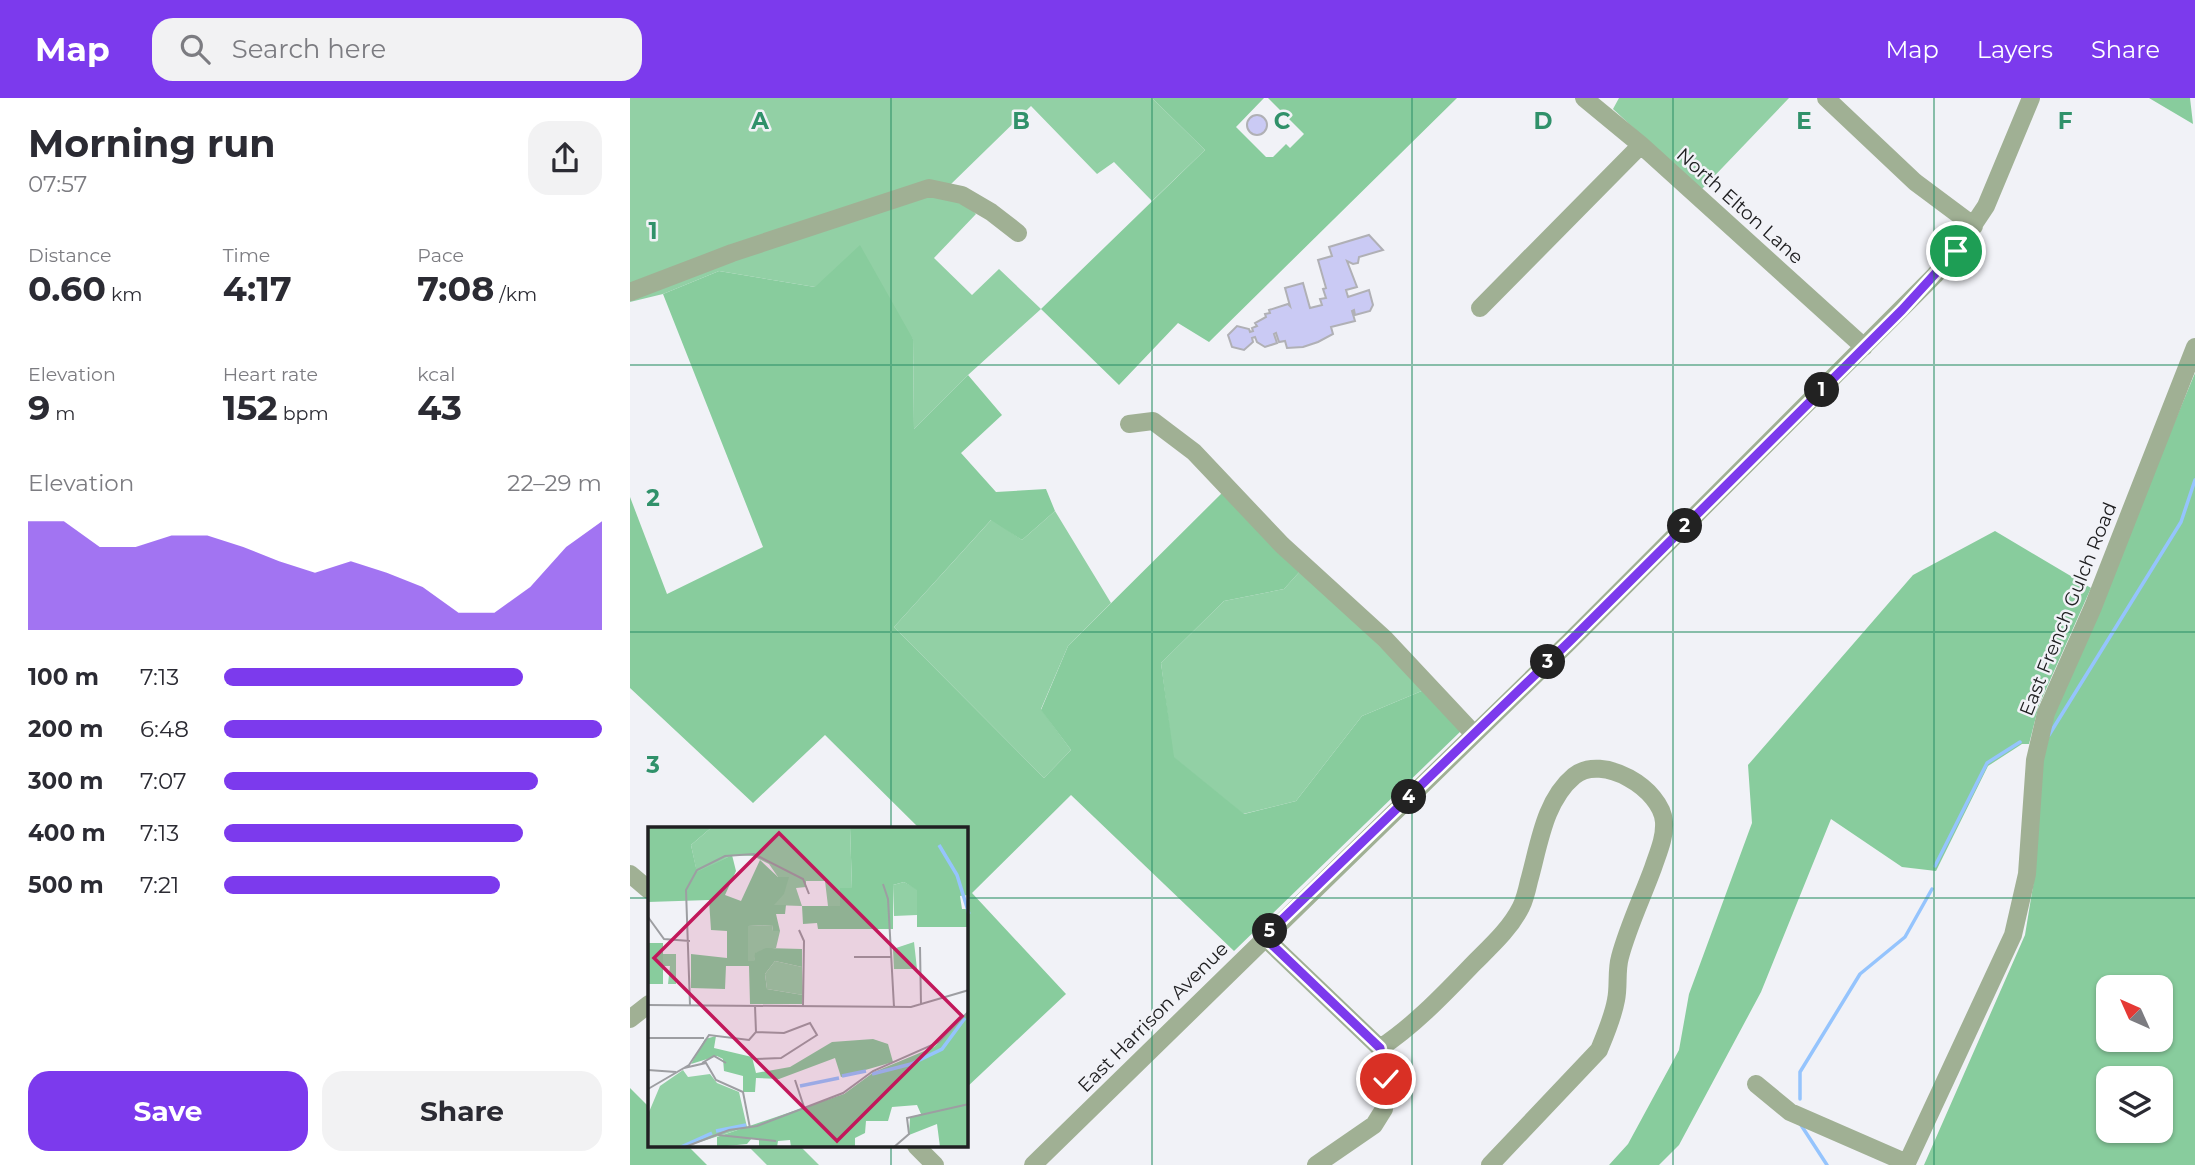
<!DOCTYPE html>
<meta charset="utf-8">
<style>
:root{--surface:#fff;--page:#f2f2f3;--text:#2b2b33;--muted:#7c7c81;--accent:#7c3aed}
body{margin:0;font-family:Montserrat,sans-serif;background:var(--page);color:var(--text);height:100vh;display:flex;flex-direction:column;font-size:26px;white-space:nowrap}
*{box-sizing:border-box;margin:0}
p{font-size:23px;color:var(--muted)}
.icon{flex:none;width:38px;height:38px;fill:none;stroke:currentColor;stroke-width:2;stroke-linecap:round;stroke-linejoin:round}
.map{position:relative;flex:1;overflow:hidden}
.drawer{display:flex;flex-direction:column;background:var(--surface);width:630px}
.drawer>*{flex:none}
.needle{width:46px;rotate:315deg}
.controls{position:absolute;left:1466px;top:877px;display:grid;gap:14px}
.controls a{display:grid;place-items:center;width:77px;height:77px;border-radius:14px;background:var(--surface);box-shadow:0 2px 5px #0004;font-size:35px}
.pin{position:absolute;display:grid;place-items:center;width:60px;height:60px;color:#fff;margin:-30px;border:4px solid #fff;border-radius:50%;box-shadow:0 2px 7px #0007}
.km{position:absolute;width:35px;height:35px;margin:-18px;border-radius:50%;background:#222;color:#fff;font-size:19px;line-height:35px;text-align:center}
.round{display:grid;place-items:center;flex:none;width:74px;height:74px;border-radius:21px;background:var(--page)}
.headline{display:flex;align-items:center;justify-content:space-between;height:119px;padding:0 28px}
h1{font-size:38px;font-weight:700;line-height:52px}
.figures{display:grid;grid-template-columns:repeat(3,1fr);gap:10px;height:119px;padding:7px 28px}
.figures div{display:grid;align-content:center}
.figures b{font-size:35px;font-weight:700}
.figures small{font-size:19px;font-weight:400}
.figures p{font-size:19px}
.chart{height:196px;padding:14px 28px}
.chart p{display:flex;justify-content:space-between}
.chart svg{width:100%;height:126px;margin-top:7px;fill:var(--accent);opacity:.7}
.action{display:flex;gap:14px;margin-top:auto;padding:14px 28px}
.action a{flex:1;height:80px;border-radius:21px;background:var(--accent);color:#fff;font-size:28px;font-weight:700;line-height:80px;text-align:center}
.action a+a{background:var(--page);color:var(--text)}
ul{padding:0 28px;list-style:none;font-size:23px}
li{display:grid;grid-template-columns:112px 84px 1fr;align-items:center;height:52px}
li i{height:18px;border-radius:9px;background:var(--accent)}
header{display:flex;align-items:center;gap:42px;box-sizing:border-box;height:98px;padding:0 35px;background:var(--accent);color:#fff}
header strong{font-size:33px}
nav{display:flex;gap:38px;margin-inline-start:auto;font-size:24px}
.search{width:490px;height:63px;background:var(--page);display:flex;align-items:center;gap:18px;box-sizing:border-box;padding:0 24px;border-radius:21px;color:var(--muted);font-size:26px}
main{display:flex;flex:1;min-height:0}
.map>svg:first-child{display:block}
.green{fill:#92d0a5}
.forest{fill:#88cc9d;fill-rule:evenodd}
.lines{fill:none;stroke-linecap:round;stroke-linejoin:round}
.stream{stroke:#95c4fd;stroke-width:3.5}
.building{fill:#cacaf4;stroke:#b0b0b5;stroke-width:2}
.minor{stroke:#a0b094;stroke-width:18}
.route-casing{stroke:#fff;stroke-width:14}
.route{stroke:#7c3aed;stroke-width:9}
.grid{fill:none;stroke:#30916a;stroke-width:2;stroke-opacity:0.55}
.labels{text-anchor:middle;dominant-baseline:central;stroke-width:5;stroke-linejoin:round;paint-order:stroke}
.street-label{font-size:19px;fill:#202022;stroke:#f1f2f7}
.inset-river{fill:none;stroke:#95c4fd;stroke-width:3.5}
.inset-road{fill:none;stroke:#9d9ea2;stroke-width:2}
.view{fill:#c2185b;fill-opacity:0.15;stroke:#c2185b;stroke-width:3.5}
.inset-edge{fill:none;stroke:#202022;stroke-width:3.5}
.grid-label{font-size:23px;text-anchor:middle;font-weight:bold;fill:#30916a;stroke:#f1f2f7;stroke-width:5;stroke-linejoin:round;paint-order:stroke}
</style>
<header>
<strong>Map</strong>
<div class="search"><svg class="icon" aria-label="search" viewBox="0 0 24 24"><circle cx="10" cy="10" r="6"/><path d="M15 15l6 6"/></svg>Search here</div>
<nav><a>Map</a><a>Layers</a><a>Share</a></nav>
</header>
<main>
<section class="drawer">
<div class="headline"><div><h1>Morning run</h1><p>07:57</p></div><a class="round"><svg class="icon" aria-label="share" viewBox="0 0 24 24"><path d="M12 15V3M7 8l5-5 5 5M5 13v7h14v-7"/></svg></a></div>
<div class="figures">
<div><p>Distance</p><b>0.60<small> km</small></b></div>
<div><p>Time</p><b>4:17</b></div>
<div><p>Pace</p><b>7:08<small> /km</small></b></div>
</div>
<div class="figures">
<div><p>Elevation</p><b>9<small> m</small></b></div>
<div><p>Heart rate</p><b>152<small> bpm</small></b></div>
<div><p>kcal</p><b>43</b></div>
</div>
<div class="chart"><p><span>Elevation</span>22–29 m</p>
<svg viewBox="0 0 160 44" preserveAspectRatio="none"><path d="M0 44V6L10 6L20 15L30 15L40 11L50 11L60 15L70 20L80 24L90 20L100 24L110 29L120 38L130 38L140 29L150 15L160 6V44z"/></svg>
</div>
<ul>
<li><b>100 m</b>7:13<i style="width:79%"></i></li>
<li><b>200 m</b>6:48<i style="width:100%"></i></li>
<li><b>300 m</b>7:07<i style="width:83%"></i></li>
<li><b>400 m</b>7:13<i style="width:79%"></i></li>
<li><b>500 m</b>7:21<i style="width:73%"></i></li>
</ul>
<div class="action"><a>Save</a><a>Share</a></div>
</section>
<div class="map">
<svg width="1565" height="1067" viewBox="0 0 1565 1067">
<rect width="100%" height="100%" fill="#f1f2f7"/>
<!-- green -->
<path class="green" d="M 0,0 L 522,0 L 575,52 L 522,103 L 484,64 L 467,76 L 401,8 L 319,88 L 346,116 L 304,160 L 342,197 L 369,171 L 411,211 L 338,277 L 284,331 L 283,241 L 185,189 L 89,173 L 33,196 L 0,204 Z
M 989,0 L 1159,0 L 1071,92 L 983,11 Z
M 425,413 L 481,505 L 438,548 L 411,611 L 441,652 L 414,680 L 264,529 L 362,421 L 392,442 Z
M 672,471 L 794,592 L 732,618 L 666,703 L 613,716 L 543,659 L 531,565 L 594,503 L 654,491 Z
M 118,1048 L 170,1048 L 189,1067 L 137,1067 Z"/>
<!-- forest -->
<path class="forest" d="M 522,0 L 634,0 L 606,29 L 636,59 L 643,59 L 656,46 L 660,50 L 674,36 L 638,0 L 827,0 L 579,244 L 548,225 L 489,287 L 411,211 L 575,52 Z
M 1519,0 L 1560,0 L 1563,26 Z
M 230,147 L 283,241 L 284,331 L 338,277 L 372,317 L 331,355 L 366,394 L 416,391 L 425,413 L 392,442 L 361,422 L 264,529 L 414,680 L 441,652 L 411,612 L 438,548 L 593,394 L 672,471 L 654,491 L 594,503 L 531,565 L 544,659 L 614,716 L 666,703 L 732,618 L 794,592 L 832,632 L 604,853 L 441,697 L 342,795 L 436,896 L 336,990 L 336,731 L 290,731 L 195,637 L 123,705 L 0,590 L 0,399 L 37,496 L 133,449 L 33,196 L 89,173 L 185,189 Z
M 1565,275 L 1565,1067 L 1294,1067 L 1395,837 L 1404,782 L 1410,664 L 1423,616 ZM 1479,889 L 1531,889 L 1531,942 L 1479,942 ZM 1479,980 L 1531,980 L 1531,1032 L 1479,1032 Z
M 1365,433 L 1461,490 L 1409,607 L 1399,646 L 1392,646 L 1358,668 L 1306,773 L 1272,769 L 1201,721 L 1131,894 L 1049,1047 L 1029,1067 L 979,1067 L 998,1046 L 1049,952 L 1059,896 L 1122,725 L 1118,667 L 1283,477 Z
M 0,990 L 19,1009 L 19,1048 L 58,1048 L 77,1067 L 0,1067 Z"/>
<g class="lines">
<!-- stream -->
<path class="stream" d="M 1419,637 L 1551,424 L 1565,382
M 1305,768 L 1357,665 L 1390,644
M 1170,1001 L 1170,974 L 1230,876 L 1275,839 L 1302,791
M 1171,1027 L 1197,1067"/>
</g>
<!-- building -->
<path class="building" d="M617 27a10 10 0 1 1 20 0a10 10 0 1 1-20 0Z
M 739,137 L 753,152 L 729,159 L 728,165 L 723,166 L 717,163 L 727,189 L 716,192 L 718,199 L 739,192 L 743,207 L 740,213 L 725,217 L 724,212 L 722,213 L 725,223 L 701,229 L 703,236 L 688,244 L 673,249 L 657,250 L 655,243 L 649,244 L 646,235 L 644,236 L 647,245 L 635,249 L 627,244 L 625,239 L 622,240 L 623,244 L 614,252 L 602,249 L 598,237 L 607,228 L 619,231 L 620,234 L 623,233 L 622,230 L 627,228 L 625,225 L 636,219 L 635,216 L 640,215 L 639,212 L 658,206 L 660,208 L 655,190 L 673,185 L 680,210 L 692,207 L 690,201 L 696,200 L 693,191 L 696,190 L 688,162 L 702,158 L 699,149 Z"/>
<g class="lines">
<!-- minor -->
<path class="minor" d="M 954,0 L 1011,47 L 1234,249
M 1196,0 L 1285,84 L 1344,128
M 0,194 L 102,155 L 299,90 L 332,97 L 361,114 L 388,135
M 850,210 L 1011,47
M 499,326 L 523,323 L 564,354 L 652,447 L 755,541 L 844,636
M 0,776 L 19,792
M 634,839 L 750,950 L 756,981 L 754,1011 L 744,1027 L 686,1067
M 0,921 L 19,906
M 750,950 C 785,927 815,895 844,865 C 861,848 880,831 891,809 C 895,801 897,792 899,783 C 909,748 914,703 944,678 C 972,655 1032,691 1034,724 C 1035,740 1028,755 1023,770 C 1012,800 998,829 990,859 C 986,873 989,888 986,902 C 983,919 976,935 969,952 L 860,1067
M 1126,986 L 1160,1014 L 1277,1065
M 286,1048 L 305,1067
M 403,1067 L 939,544 L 1305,177 L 1326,153 L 1356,108 L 1401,0
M 1276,1067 L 1383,837 L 1397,776 L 1405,662 L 1416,615 L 1463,509 L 1565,249"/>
</g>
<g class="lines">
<!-- route casing -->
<g class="route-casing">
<path id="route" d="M 756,981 L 750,950 L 634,839 L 939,544 L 1272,212 L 1326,153"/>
</g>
<!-- route -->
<use href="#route" class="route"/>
</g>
<!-- grid -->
<path class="grid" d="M 261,0 L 261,731M 522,0 L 522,1067M 782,0 L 782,1067M 1043,0 L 1043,1067M 1304,0 L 1304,1067M 0,267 L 1565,267M 0,534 L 1565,534M 0,800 L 19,800M 336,800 L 1565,800M 261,1048 L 261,1067"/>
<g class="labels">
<!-- street labels -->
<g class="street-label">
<text transform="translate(1110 108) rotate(42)">North Elton Lane</text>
<text transform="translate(1438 511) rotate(-68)">East French Gulch Road</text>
<text transform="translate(523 919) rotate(-45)">East Harrison Avenue</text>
</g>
</g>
<!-- overview -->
<g transform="translate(18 729)">
<rect width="320" height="320" fill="#f1f2f7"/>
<path d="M 64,0 L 202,0 L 204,61 L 192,79 L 180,79 L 177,54 L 158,54 L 158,60 L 148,61 L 154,79 L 125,78 L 130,50 L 121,37 L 105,29 L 84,28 L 49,46 L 43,18 ZM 256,55 L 269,62 L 269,88 L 246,89 L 245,58 ZM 124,98 L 125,104 L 132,104 L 128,121 L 108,126 L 106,134 L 100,134 L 100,99 ZM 266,115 L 269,142 L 246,142 L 245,122 ZM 15,127 L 28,127 L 28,157 L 20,157 L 22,139 L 15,139 ZM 127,134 L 154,140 L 155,168 L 119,162 L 117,147 ZM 35,243 L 40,250 L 62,247 L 69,256 L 91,265 L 99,300 L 36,320 L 2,320 L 1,285 L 12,259 Z" fill="#92d0a5"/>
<path d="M 0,0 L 64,0 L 43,18 L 49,45 L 84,28 L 88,44 L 77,68 L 93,74 L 112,33 L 130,50 L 141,50 L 136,67 L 126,78 L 138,78 L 137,87 L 128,87 L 132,104 L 125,104 L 124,98 L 100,99 L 100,134 L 106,134 L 107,126 L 118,121 L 154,122 L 154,140 L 127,134 L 117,147 L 119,162 L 155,168 L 154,177 L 102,177 L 101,139 L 78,139 L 77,162 L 43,161 L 43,127 L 79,131 L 79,104 L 63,103 L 61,73 L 0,75 ZM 202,0 L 320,0 L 320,68 L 312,69 L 314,82 L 320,82 L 319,100 L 269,100 L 269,63 L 256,55 L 245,58 L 245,102 L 170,102 L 169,96 L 155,97 L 154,79 L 192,79 L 192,61 L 204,61 ZM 0,116 L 15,116 L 15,157 L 0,157 L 0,177 ZM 320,186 L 320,320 L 292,320 L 289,297 L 261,308 L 262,291 L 273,287 L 269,278 L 244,280 L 240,294 L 218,294 L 217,306 L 207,311 L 207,320 L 143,320 L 142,313 L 130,314 L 129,320 L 111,320 L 111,312 L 104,311 L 99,317 L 69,320 L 69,310 L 196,267 L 226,245 L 286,220 ZM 68,209 L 66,221 L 104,230 L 108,246 L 142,240 L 184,215 L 225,212 L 240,217 L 245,235 L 193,250 L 187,231 L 131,252 L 108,251 L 107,265 L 95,265 L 95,249 L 76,244 L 75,232 L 69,229 L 43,237 L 57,212 Z" fill="#88cc9d"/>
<path class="inset-river" d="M 291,18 L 309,48 L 321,87M 224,247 L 263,237 L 294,222 L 317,191M 194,249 L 218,244M 152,259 L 191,251M 68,304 L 98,298M 33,320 L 64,306"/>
<path class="inset-road" d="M 235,57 L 240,72 L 246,180M 0,90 L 16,112 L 42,114M 151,103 L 156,114 L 155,179M 272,120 L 273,178M 206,130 L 244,130M 0,178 L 263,180 L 321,163M 42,178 L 38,63 L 49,43 L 77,29 L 106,27 L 155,52 L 161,67M 0,211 L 56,211M 106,232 L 133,231 L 169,208 L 162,196 L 136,206 L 108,205M 54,236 L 66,229 L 78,236M 36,241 L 58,236 L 68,253 L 95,265 L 102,301M 0,243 L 28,245M 147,253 L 156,280M 0,262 L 41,238 L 61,208 L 101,213 L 108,205 L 107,179M 70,308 L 128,314M 37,320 L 81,303 L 109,299 L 195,266 L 225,244 L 291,215 L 321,184M 246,320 L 261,307 L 259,291 L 321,277"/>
<path class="view" d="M 131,6 L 314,189 L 189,314 L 6,131 Z"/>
<rect width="320" height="320" class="inset-edge"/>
</g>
<g class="grid-label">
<text x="130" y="31">A</text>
<text x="391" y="31">B</text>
<text x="652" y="31">C</text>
<text x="913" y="31">D</text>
<text x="1174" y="31">E</text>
<text x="1435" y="31">F</text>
<text x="23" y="141">1</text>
<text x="23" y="408">2</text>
<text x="23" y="675">3</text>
</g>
</svg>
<div class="controls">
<a><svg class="needle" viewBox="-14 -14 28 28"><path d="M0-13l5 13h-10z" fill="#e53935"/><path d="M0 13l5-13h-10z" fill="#7c7c81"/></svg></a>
<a><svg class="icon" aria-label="layers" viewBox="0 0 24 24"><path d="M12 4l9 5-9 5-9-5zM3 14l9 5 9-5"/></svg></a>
</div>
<div class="pin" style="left:1326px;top:153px;background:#1e9e55"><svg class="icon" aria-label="arrive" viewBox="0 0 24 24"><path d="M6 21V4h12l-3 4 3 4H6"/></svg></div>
<div class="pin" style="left:756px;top:981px;background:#d93025"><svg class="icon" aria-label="check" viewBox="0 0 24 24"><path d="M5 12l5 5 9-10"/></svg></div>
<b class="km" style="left:1192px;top:292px">1</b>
<b class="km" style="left:1055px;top:428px">2</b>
<b class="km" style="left:918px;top:564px">3</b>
<b class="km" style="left:779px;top:699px">4</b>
<b class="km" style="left:640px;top:833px">5</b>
</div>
</main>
